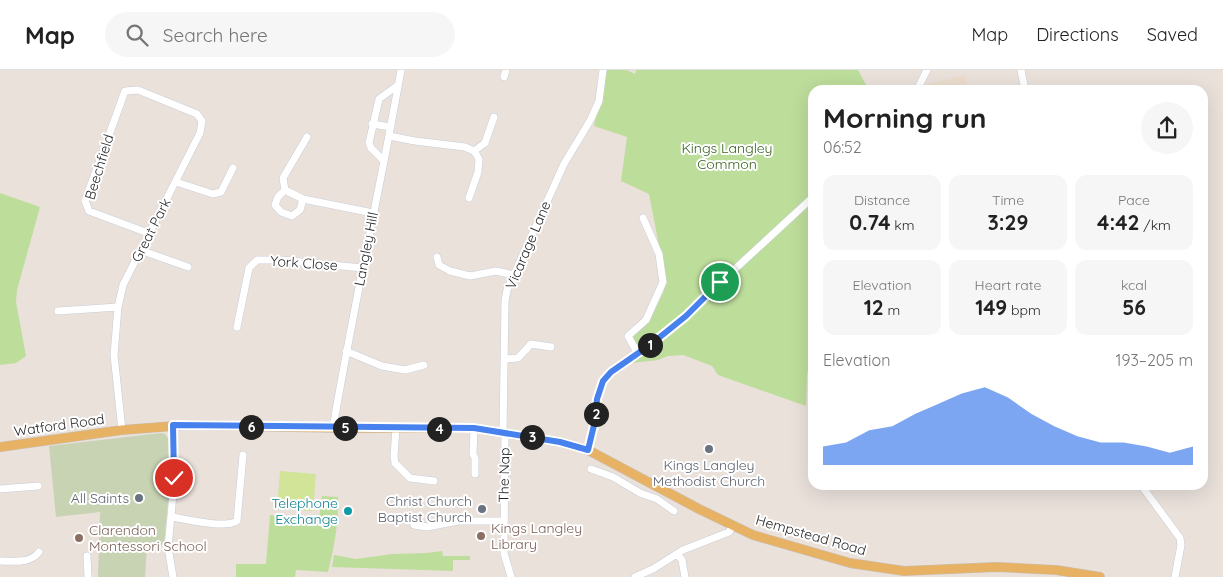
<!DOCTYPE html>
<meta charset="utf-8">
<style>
:root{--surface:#fff;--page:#f6f6f6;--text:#222;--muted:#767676;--line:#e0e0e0;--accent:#4681ed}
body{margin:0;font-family:Quicksand,sans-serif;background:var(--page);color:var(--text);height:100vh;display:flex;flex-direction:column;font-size:19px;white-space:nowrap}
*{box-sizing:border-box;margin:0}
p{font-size:16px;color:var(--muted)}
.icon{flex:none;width:28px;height:28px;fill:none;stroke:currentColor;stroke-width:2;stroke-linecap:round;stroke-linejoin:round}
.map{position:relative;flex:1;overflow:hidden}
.drawer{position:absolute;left:808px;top:15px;width:400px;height:405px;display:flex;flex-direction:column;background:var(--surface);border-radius:15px;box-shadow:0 5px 20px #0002}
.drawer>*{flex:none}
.pin{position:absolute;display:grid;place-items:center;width:42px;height:42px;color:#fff;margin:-21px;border:2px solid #fff;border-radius:50%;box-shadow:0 1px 5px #0007}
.km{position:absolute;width:25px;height:25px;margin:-12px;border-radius:50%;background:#222;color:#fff;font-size:14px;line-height:25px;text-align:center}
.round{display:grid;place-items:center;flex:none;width:52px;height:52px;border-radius:26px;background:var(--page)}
.summary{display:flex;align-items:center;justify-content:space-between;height:85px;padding:0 15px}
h1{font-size:28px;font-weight:700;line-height:38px}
.figures{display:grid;grid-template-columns:repeat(3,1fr);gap:8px;height:85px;padding:5px 15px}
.figures div{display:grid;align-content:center;border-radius:12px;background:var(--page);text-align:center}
.figures b{font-size:21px;font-weight:700}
.figures small{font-size:14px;font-weight:400}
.figures p{font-size:14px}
.chart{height:140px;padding:10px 15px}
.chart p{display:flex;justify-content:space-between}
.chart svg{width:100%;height:90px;margin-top:5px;fill:var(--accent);opacity:.7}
header{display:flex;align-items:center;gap:30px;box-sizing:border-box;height:70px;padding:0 25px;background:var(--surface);border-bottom:1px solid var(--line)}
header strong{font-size:24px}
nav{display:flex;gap:28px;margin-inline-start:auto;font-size:18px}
.search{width:350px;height:45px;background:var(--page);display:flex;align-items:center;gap:12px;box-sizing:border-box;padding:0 18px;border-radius:28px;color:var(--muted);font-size:19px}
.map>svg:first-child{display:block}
.education{fill:#ebdccc}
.green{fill:#bddd9b}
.cemetery{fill:#c8d3b4}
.pitch{fill:#d1e498}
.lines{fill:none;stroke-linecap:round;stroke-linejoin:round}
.minor-casing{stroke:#c7cdd6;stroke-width:8}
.major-casing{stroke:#c3c3c3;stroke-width:10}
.minor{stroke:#fff;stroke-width:7}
.major{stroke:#e7b264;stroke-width:9}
.route-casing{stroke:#fff;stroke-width:10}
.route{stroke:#4681ed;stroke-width:6}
.worship-dot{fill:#6b7280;stroke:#fff;stroke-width:2}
.culture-dot{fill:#0f9aa8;stroke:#fff;stroke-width:2}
.education-dot{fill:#8d6e63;stroke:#fff;stroke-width:2}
.labels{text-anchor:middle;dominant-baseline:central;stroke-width:4;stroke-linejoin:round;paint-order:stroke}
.park-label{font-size:14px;fill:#37601e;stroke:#fff}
.street-label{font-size:14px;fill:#292929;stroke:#fff}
.worship-label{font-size:14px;fill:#5b616d;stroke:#fff;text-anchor:end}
.culture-label{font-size:14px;fill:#0d838f;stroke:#fff;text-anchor:end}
.education-label{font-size:14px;fill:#785e54;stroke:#fff;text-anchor:start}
</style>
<header>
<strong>Map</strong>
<div class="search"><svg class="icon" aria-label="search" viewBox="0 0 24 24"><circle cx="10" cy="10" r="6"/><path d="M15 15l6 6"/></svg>Search here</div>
<nav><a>Map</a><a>Directions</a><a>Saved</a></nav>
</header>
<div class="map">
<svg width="1223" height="507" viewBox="0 0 1223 507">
<rect width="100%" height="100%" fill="#eae1db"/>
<!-- education -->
<path class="education" d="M 965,5 L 968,20 L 927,20 L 928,14 Z"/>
<!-- green -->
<path class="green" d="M 605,0 L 627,0 L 635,4 L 636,0 L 858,0 L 869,20 L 812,20 L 812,282 L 807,305 L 806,336 L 718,305 L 712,296 L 683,285 L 668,286 L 658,290 L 623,294 L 639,284 L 630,267 L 649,252 L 664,221 L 666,212 L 649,124 L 621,111 L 627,67 L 594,56 Z
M 0,123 L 40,137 L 17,220 L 16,232 L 26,286 L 16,293 L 0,295 Z
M 322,426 L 338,427 C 339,452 334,478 328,502 L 296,500 L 295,507 L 236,507 L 236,494 L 266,494 L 270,445 L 319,449 Z
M 442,481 L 443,486 L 470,486 L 470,490 L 453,490 L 453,501 L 332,497 L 334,485 L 356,489 L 392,484 L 427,483 Z"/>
<!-- cemetery -->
<path class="cemetery" d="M 161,363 L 165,364 L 169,370 L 170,412 L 164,475 L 147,474 L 145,507 L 98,507 L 100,442 L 56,447 L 49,376 Z"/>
<!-- pitch -->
<path class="pitch" d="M 280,401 L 316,404 L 313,441 L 277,439 Z"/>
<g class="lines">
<!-- minor casing -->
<g class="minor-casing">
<path id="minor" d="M 1021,0 L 1025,20
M 504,7 L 506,0
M 917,20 L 927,0
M 372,54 L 391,57
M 389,66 L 415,71 L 465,77 L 474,81 L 479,89 L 478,102 L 469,128
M 307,67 L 283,108 L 285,120 L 303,129 L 373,143
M 474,81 L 485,73 L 494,47
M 384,91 L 371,78 L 369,73 L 379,29 L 398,15
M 176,112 L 213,124 L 221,122 L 233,98
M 285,120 L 278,127 L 275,135 L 281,142 L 292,146 L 300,140 L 303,129
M 140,180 L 188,197
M 437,187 L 439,195 L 450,201 L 470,206 L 496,201 L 514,205
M 58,241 L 118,237
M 237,257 L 249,198 L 257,190 L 281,190 L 362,198
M 346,281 L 382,296 L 405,300 L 424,295
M 638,284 L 628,266 L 646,250 L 663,212 L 659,184 L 643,148
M 504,289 L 518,288 L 531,274 L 551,277
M 333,358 C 353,238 380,120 401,0
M 396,358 L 394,386 L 395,393 L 410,408 L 434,411
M 474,358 L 473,384 L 475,388 L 475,404
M 122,360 L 114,285 L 118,237 L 123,215 L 200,63 L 202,51 L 197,44 L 138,20 L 125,21 L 85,131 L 89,141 L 148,163
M 503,362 L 505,231 L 507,220 L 564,94 L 591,49 L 599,31 L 603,0
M 505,362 L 504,483 L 511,507
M 588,380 L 595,351 L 597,329 L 603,311 L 611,302 L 650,275 L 686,246 L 709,223 L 812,128
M 591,399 L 613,407 L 640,423 L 657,429 L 674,441
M 1141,415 L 1180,468 L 1181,475 L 1175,507
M 0,419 L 38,416
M 171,447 C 187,449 223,459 237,451 L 243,385
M 414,455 L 427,457 L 458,451 L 504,451
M 677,484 L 682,490 L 685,507
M 87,486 L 88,507
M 0,491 C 14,491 30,494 39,482
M 173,507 L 168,477 L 174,414 L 173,355
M 635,507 L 653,499 L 683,480 L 729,462 L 733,455"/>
</g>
<!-- major casing -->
<g class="major-casing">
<path id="major" d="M 0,377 L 122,360 L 187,355 L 344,358 L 474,358 L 560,372 L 588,380 L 699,439 L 753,465 L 850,493 L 904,501 L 997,497 L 1056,500 L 1100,507"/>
</g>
<!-- minor -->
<use href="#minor" class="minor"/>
<!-- major -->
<use href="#major" class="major"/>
</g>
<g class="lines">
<!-- route casing -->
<g class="route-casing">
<path id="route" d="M 174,408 L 173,355 L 474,358 L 560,372 L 588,380 L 595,351 L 597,329 L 603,311 L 611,302 L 650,275 L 686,246 L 720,212"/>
</g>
<!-- route -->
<use href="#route" class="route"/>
</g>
<!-- markers -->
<g class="worship-dot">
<circle cx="709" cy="379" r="5"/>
<circle cx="139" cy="428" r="5"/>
<circle cx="482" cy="439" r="5"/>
</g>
<circle class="culture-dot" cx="348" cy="441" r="5"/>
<g class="education-dot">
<circle cx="481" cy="466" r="5"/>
<circle cx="79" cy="468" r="5"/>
</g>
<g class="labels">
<!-- park labels -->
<g class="park-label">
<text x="727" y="78">Kings Langley<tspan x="727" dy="16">Common</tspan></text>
</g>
<!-- street labels -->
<g class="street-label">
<text transform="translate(99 97) rotate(-73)">Beechfield</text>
<text transform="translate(151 160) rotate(-63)">Great Park</text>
<text transform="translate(528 175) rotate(-67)">Vicarage Lane</text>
<text transform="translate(366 179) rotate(-79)">Langley Hill</text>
<text transform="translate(304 193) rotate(4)">York Close</text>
<text transform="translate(59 355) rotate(-8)">Watford Road</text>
<text transform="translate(504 405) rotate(-89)">The Nap</text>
<text transform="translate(811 465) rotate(16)">Hempstead Road</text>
</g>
<!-- worship labels -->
<g class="worship-label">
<text x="709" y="395" text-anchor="middle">Kings Langley<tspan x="709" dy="16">Methodist Church</tspan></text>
<text x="129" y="428">All Saints</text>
<text x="472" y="431">Christ Church<tspan x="472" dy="16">Baptist Church</tspan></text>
</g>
<!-- culture labels -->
<g class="culture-label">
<text x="338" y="433">Telephone<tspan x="338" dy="16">Exchange</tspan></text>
</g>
<!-- education labels -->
<g class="education-label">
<text x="491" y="458">Kings Langley<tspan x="491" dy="16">Library</tspan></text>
<text x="89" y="460">Clarendon<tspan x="89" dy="16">Montessori School</tspan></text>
</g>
</g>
</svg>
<div class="pin" style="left:720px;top:212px;background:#1e9e55"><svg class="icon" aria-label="arrive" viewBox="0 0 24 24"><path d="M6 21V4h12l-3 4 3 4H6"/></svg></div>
<div class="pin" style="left:174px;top:408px;background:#d93025"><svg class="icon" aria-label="check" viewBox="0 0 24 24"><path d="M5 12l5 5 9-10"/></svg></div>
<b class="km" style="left:650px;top:275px">1</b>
<b class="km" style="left:596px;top:344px">2</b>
<b class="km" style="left:532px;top:367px">3</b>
<b class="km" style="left:439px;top:359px">4</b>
<b class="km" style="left:345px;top:358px">5</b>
<b class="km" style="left:251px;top:357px">6</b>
<section class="drawer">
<div class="summary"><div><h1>Morning run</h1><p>06:52</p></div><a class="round"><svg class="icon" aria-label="share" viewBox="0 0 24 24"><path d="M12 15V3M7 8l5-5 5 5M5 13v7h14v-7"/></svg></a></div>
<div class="figures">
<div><p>Distance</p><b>0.74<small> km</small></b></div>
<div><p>Time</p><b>3:29</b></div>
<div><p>Pace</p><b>4:42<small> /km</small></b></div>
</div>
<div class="figures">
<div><p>Elevation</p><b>12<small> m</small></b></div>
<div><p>Heart rate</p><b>149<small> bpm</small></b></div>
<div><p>kcal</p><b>56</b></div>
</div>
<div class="chart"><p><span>Elevation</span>193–205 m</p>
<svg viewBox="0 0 160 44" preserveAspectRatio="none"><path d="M0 44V35L10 33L20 27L30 25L40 19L50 14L60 9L70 6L80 11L90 19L100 25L110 30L120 33L130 33L140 35L150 38L160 35V44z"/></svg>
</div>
</section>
</div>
